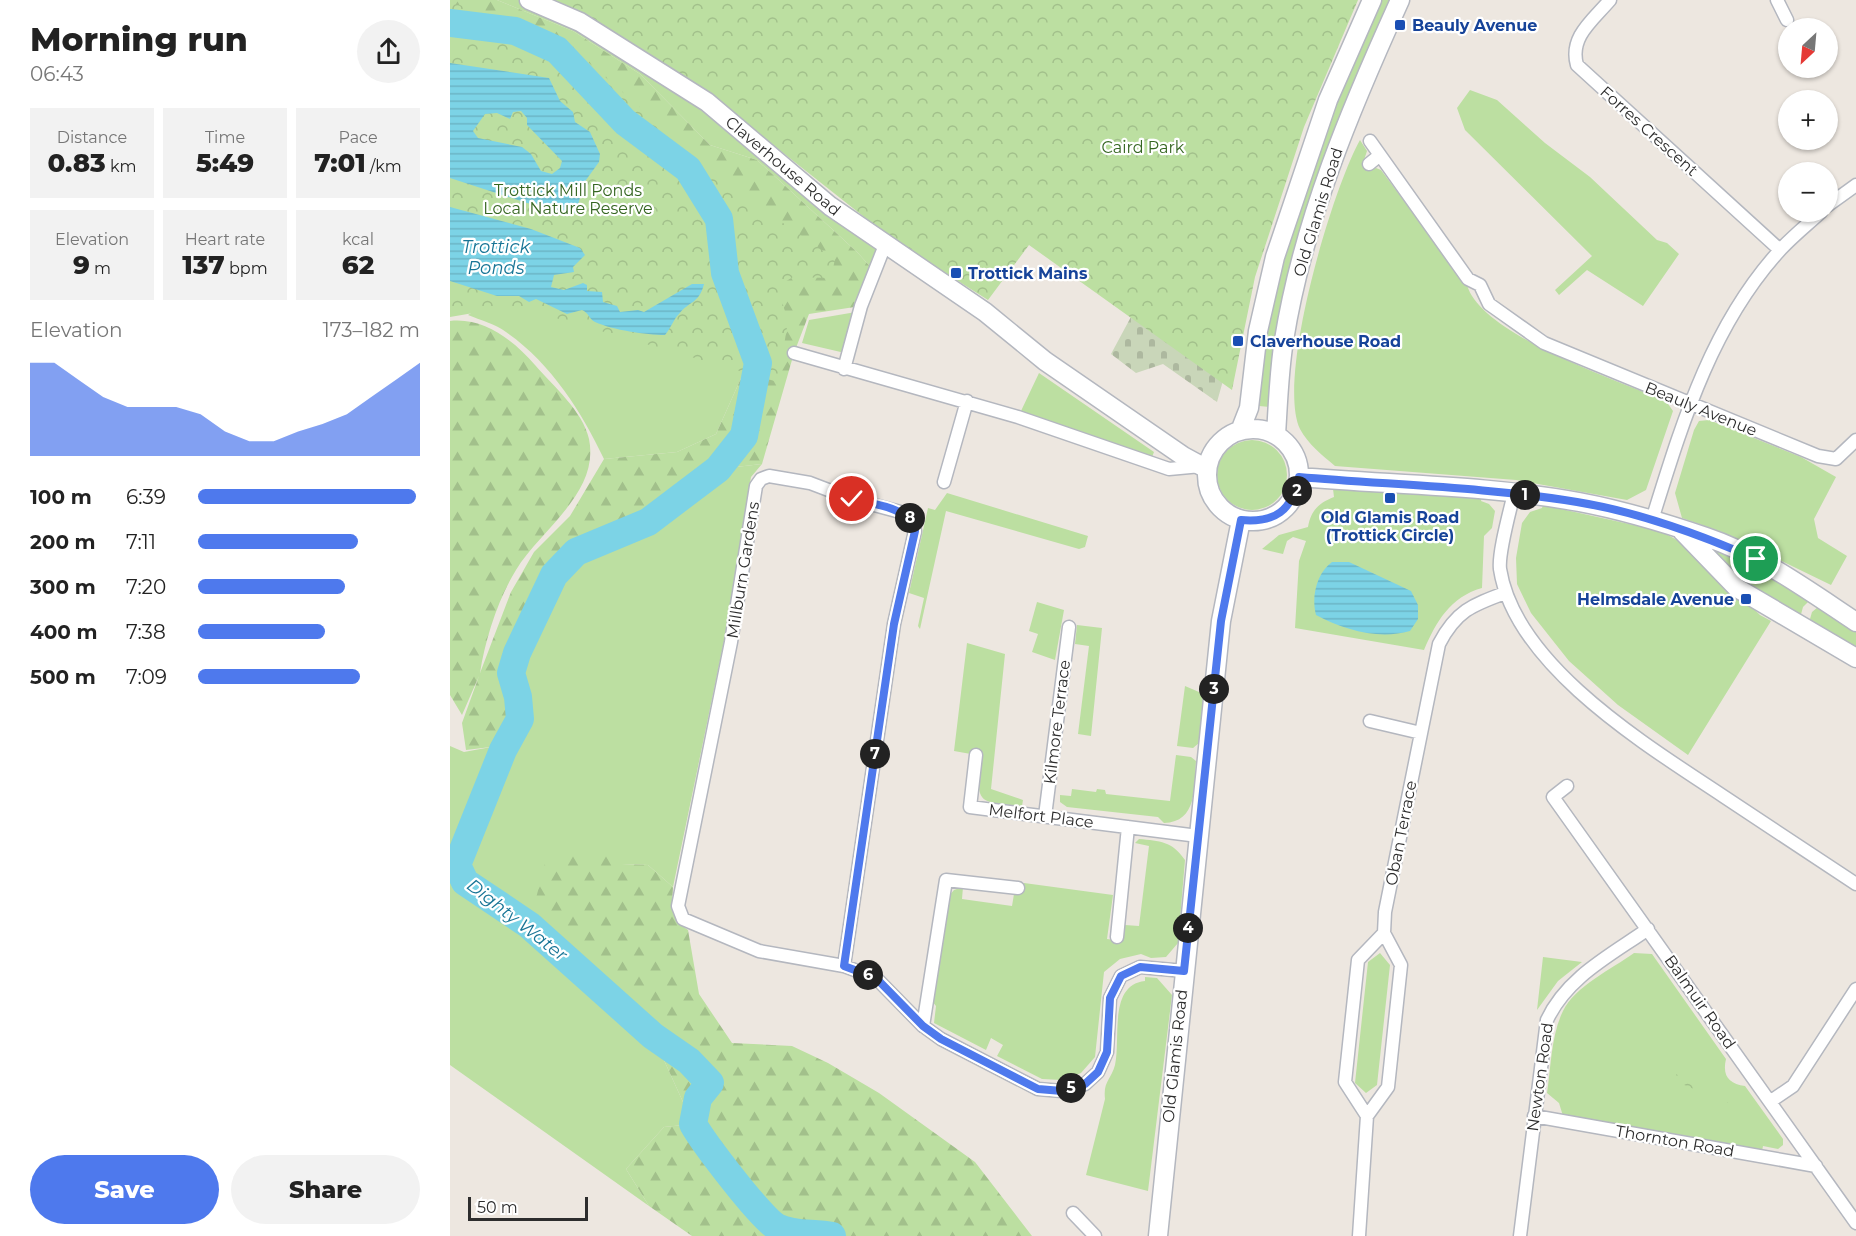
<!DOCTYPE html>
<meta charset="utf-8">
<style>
:root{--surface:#fff;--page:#f2f2f2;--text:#222;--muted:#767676;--accent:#4e79ed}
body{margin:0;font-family:Montserrat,sans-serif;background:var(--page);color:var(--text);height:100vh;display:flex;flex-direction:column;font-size:22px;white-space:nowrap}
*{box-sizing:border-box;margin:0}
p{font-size:20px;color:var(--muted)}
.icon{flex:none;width:33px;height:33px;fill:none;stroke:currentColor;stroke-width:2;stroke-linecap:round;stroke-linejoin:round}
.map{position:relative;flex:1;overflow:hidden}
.sheet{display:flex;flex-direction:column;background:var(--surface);width:450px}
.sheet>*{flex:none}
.needle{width:39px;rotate:206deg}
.fabs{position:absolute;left:1328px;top:18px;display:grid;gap:12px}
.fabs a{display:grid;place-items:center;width:60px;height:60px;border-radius:50%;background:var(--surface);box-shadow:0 2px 4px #0004;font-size:30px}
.scale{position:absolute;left:18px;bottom:15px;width:120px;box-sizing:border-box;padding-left:6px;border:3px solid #2d2d2d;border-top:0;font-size:16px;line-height:21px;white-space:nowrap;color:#2d2d2d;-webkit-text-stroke:4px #fff;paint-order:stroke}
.pin{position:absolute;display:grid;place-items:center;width:51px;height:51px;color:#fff;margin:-26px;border:3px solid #fff;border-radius:50%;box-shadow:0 2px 6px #0007}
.km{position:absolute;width:30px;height:30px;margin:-15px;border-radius:50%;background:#222;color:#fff;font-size:16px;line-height:30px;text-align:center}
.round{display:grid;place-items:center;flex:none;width:63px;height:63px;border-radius:32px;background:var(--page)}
.overview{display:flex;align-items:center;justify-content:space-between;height:102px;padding:0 30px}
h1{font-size:33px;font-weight:800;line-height:45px}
.stats{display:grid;grid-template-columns:repeat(3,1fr);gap:9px;height:102px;padding:6px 30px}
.stats div{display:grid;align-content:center;border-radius:0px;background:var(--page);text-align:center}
.stats b{font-size:26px;font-weight:800}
.stats small{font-size:16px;font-weight:400}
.stats p{font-size:16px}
.chart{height:168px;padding:12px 30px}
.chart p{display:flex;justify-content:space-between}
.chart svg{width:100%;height:108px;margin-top:6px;fill:var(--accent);opacity:.7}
.primary-button{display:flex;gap:12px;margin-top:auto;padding:12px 30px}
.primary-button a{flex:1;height:69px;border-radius:36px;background:var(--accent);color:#fff;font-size:24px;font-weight:800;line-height:69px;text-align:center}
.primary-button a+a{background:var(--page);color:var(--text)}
ul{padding:0 30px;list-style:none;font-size:20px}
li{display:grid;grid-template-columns:96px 72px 1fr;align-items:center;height:45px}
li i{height:15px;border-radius:8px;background:var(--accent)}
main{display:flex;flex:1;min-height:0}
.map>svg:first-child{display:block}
.grass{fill:#bcdfa1}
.forest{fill:url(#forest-firs)}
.cemetery{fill:url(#cemetery-stones)}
.park{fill:url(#park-crowns)}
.water{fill:url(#water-rules);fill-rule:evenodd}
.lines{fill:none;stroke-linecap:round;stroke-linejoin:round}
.river{stroke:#7cd3e6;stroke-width:28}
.street-casing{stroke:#b4b7bf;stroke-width:15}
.secondary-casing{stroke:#b4b7bf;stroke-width:21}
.street{stroke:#fff;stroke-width:12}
.secondary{stroke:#fff;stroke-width:18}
.route-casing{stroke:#fff;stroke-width:12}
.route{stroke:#4e79ed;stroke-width:8}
.transit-dot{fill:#1a4fb4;stroke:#fff;stroke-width:2}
.labels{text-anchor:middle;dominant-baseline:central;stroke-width:4.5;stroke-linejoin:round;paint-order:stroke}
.transit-label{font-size:16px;font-weight:bold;fill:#164399;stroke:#fff;text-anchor:start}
.street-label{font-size:16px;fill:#2d2d2d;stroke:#fff}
.park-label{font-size:16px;fill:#356621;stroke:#fff}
.water-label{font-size:18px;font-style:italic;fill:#187596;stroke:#fff}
</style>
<main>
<section class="sheet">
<div class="overview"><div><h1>Morning run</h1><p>06:43</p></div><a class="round"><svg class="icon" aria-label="share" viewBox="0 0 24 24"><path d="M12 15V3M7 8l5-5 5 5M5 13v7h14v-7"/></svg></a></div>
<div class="stats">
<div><p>Distance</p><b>0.83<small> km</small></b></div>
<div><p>Time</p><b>5:49</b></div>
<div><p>Pace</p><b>7:01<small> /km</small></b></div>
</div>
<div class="stats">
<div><p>Elevation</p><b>9<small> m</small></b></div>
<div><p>Heart rate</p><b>137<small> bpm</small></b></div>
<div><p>kcal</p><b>62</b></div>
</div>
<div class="chart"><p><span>Elevation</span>173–182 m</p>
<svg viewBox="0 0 160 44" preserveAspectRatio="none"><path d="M0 44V6L10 6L20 13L30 20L40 24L50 24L60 24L70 27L80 34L90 38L100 38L110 34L120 31L130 27L140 20L150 13L160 6V44z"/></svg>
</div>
<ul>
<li><b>100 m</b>6:39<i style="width:98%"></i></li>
<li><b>200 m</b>7:11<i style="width:72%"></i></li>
<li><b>300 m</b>7:20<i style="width:66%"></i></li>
<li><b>400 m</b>7:38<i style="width:57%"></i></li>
<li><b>500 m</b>7:09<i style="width:73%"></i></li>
</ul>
<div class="primary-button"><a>Save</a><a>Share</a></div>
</section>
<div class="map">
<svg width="1406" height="1236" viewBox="0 0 1406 1236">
<defs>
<pattern id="forest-firs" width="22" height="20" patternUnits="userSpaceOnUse" patternTransform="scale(1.5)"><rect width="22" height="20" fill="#bcdfa1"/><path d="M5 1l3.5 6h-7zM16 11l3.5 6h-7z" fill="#a2c08b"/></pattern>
<pattern id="cemetery-stones" width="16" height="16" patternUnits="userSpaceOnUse" patternTransform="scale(1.5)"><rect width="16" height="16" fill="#c9d6b9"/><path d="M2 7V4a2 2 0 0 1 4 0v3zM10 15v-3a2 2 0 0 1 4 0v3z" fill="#adb89f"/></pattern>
<pattern id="park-crowns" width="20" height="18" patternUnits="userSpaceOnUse" patternTransform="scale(1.5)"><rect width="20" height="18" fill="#bcdfa1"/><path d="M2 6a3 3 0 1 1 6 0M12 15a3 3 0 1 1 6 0" fill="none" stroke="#a2c08b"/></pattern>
<pattern id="water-rules" width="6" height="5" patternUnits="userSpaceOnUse" patternTransform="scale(1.5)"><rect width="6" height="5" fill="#7cd3e6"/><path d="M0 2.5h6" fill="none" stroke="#6cb5c6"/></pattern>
</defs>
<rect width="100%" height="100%" fill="#ede7e0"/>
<!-- grass -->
<path class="grass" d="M 47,0 L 79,0 L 257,102 L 435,245 L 425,272 L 408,253 L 307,160 L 260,145 L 190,74 L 123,31 Z
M 930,0 L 942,0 C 902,86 868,170 843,262 C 831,306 827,361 820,407 L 809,406 L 815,333 L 833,261 L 873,132 Z
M 1020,90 L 1047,100 L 1095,143 L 1140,177 L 1207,240 L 1217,243 L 1229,254 L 1193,306 L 1137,270 L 1109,295 L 1105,290 L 1142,256 L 1015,130 L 1007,108 Z
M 910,140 L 917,151 L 914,160 L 921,170 L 926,168 L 931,170 L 1017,285 C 1031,335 1169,381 1216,401 L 1223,411 L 1196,490 L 1177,500 L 1066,480 L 885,466 C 872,455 858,444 850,429 C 826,378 882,190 910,140 Z
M 0,178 L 296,367 L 266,434 L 227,452 L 154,459 C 132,412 100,362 56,332 C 46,324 30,320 18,315 L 47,296 Z
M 406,312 L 395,353 L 352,343 L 359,320 Z
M 589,373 L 704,452 L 702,457 L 571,411 Z
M 1259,420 L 1351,457 L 1386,477 L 1364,519 L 1368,538 L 1397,556 L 1381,585 L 1272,532 L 1232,518 L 1225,493 L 1244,430 L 1249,421 Z
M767 475a35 35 0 1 1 70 0a35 35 0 1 1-70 0Z
M 312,464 L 301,477 L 274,641 L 223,887 L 198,865 L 172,864 L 79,925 L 203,1036 L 243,1124 L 214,1127 L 176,1169 L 199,1206 L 0,1065 L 0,746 L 14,752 L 41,747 L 68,697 L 61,673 L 67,653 L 104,575 L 126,552 L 155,539 L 236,493 L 268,469 Z
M 883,489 L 1032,497 L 1031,501 L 1039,504 L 1045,511 L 1042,528 L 1034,536 L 1032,588 C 1000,597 986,622 974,650 L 845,628 L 849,561 L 856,541 L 843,537 L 837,541 L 833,554 L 812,549 L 829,535 L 858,527 C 861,510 869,503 884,497 Z
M 497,493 L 638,536 L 635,547 L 629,549 L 496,511 L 470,629 L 468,626 L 474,598 L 459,593 L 478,508 L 485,510 Z
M 1093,505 L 1211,531 L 1241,548 L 1310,615 L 1321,621 L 1238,755 L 1168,705 L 1119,661 L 1081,613 L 1067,584 L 1066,558 L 1072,523 L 1080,512 L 1092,508 Z
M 1254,541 L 1361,599 L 1353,607 L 1350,618 L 1293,586 Z
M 587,602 L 614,610 L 605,660 L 582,652 L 588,634 L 579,631 Z
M 1368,607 L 1406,627 L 1406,653 L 1363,625 L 1360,619 L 1362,612 Z
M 627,625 L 652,628 L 641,736 L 628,734 L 639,646 L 625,644 Z
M 517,643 L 555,654 L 541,789 L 573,800 L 572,806 C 525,802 526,803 532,756 L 504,751 Z
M 735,686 L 749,692 L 753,699 L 749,743 L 743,748 L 727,746 Z
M 726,755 L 741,757 L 746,761 C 744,786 748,822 714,823 L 708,817 L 617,807 L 610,802 L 610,795 L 621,796 L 622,789 L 646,792 L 647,789 L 655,790 L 656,794 L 720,801 Z
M 689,839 C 710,841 722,841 735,860 L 728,943 L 716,957 L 701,958 L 691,954 L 670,959 L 654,972 L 645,1057 L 631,1073 L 612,1080 L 592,1079 L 547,1056 L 553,1045 L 541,1038 L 536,1050 L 484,1023 L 486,1006 L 482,1001 L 498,897 L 504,890 L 513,887 L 512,899 L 562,906 L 564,894 L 574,883 L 663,895 L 657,939 L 672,941 L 675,925 L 689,926 L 699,846 L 685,843 Z
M 930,953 L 940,965 L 927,1085 L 916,1093 L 905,1083 L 918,962 Z
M 1184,953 L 1202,954 L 1276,1059 C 1272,1076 1279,1084 1295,1086 L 1333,1139 L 1333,1145 L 1328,1149 L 1313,1146 L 1312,1151 L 1113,1116 L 1109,1103 L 1097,1093 C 1101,1068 1101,1035 1113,1011 C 1125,986 1162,969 1184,953 Z
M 1093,957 L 1132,962 L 1108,981 L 1087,1010 Z
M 695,977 L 707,978 L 722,995 L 698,1191 L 636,1175 L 655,1099 C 653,1081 661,1080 665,1065 C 671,1038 658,985 695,981 Z"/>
<!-- forest -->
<path class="forest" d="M 0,0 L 47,0 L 123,31 L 190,74 L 260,145 L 307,160 L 408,253 L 425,272 L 411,306 L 359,314 L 344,353 L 312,464 L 268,469 L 198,522 L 126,552 L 104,575 L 67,652 L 61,673 L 68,697 L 70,719 L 41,747 L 16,750 L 12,723 L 29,676 L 12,715 L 0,695 L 0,321 C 34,317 64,341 85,365 C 103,386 133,411 139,439 C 150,493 90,530 66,570 C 48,599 35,640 30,673 L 61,592 L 84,552 L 120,516 L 154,459 L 227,452 L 266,434 L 296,367 L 0,57 Z
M 163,854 L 172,864 L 198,865 L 223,887 C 222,909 219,917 238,930 L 249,994 L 282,1043 L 342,1046 L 378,1063 L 429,1093 L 525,1162 L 582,1236 L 242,1236 L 199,1206 L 176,1169 L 214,1127 L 243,1124 L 203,1036 L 79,925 L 97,856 Z"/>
<!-- cemetery -->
<path class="cemetery" d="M 731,224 L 808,256 L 767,402 L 713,364 L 686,373 L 661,354 Z"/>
<!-- park -->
<path class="park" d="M 97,0 L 908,0 L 854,127 L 805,277 L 782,390 L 579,245 L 538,300 L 442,239 L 256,92 Z
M 0,3 L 50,14 L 116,43 L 284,189 L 385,259 L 381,278 L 343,277 L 333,283 L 330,295 L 338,321 L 328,382 L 64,306 L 0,317 Z
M 1223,1073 L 1267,1091 L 1280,1105 L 1275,1109 L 1263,1097 L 1220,1079 Z"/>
<!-- water -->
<path class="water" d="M 0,63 L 99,78 L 110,101 L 123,112 L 125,122 L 140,132 L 150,154 L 149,162 L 136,180 L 125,213 L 77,203 L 0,178 ZM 71,111 L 77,118 L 77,125 L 112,161 L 110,168 L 102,174 L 91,171 L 81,154 L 72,147 L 28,138 L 23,131 L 35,114 L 47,113 L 60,119 L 63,112 Z
M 0,207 L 81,229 L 130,248 L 135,255 L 123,267 L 124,272 L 104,275 L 101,287 L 114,290 L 133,283 L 137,285 L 137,291 L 152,292 L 153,302 L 167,306 L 170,312 L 188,310 L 194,312 L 242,284 L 254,284 C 249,304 239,301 229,314 C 223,320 221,328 215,335 C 196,335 163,330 145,322 C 139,319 139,313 132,310 L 117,314 L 86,299 L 79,302 L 69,296 L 47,296 L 0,281 Z
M 882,562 L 899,562 L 961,591 L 968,605 L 968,619 L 960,631 C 929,640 894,630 866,615 C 861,596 867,573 882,562 Z"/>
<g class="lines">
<!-- river -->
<path class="river" d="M 0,23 L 65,31 L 107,50 L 175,122 L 238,169 L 269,219 L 275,273 L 308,363 L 294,436 L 268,469 L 198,522 L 126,552 L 104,575 L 67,653 L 61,673 L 68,697 L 70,719 L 53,750 L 7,865 L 15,882 L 79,925 L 203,1036 L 239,1061 L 260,1083 L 248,1098 L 243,1124 C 253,1142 312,1220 327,1227 C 344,1236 364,1232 382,1236"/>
<!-- street casing -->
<g class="street-casing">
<path id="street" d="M 1160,0 C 1143,20 1119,37 1127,65 L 1330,250
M 1327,0 L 1337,20
M 920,141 L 1018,279 L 1030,285 L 1039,304 L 1094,343 L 1368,456 L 1386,459 L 1406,440
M 919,164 L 930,155
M 1377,206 L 1406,185
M 344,353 L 568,417 L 719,469 L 751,466
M 394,369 L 411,306 L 435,245
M 494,482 L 517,401
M 1064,493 C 1060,511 1048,553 1050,569 C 1065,666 1198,746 1273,796 C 1318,826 1362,855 1406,884
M 1202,520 C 1232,424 1261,325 1331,249 C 1343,236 1358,224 1371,212
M 920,721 L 971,733
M 526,755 L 520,807 L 748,836
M 1117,786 L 1103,797 L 1406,1223
M 595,816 L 619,627
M 934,933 L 908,960 L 895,1082 L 917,1116 L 938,1087 L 951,965 L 934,933 L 935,912 L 989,644 C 1006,611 1022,605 1055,593
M 667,937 L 678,827
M 394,966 L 444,624 L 465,531 L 462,520 L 454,513 L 402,499 L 360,483 L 319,476 L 311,479 L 306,486 L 281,642 L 228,906 L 233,919 L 309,951 L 394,966 L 426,978 L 473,1026 L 491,1039 L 588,1089 L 612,1091 L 635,1084 L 648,1072 L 657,1052 L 660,998 L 671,976 L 690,967 L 734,971
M 473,1026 L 496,880 L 568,888
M 1321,1101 L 1343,1086 L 1406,989
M 1084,1116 L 1366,1166
M 623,1213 L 645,1236
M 909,1236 L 917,1116
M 1070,1236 L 1097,1020 C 1117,977 1161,955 1198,929"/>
</g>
<!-- secondary casing -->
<g class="secondary-casing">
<path id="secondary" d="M 79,0 L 130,22 L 257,102 L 380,206 L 535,312 L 595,361 L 733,456 L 757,469
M757 475a46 46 0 1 1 92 0a46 46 0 1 1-92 0Z
M 790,431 L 799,408 L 808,331 L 825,257 L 878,100 L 922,0
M 826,435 C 828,403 829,371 834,340 C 853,221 901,108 950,0
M 849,477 C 942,485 1037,485 1129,502 C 1172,510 1215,523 1256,537 C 1310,555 1359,591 1406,622
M 1232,531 L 1287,588 L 1406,658
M 708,1236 L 771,621 L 791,520"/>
</g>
<!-- street -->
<use href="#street" class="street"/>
<!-- secondary -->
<use href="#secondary" class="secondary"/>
</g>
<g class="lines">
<!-- route casing -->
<g class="route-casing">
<path id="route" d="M 402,499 C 425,505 458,506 465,531 L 444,624 L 394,966 L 426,978 L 473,1026 L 491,1039 L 588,1089 L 612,1091 L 635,1084 L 648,1072 L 657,1052 L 660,998 L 671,976 L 690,967 L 734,971 L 771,621 L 791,520 C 825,523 842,511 849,477 C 942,485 1036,487 1127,502 C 1189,512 1249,534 1306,559"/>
</g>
<!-- route -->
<use href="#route" class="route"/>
</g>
<!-- markers -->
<g class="transit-dot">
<rect x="944" y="19" width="12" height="12" rx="3"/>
<rect x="500" y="267" width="12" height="12" rx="3"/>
<rect x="782" y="335" width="12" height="12" rx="3"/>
<rect x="934" y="492" width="12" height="12" rx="3"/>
<rect x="1290" y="593" width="12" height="12" rx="3"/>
</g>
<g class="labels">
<!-- transit labels -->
<g class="transit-label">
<text x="962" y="25">Beauly Avenue</text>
<text x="518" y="273">Trottick Mains</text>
<text x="800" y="341">Claverhouse Road</text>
<text x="940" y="517" text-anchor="middle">Old Glamis Road<tspan x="940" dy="18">(Trottick Circle)</tspan></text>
<text x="1284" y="599" text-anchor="end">Helmsdale Avenue</text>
</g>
<!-- street labels -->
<g class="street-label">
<text transform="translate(1199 131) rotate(42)">Forres Crescent</text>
<text transform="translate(333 166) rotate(40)">Claverhouse Road</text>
<text transform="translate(868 212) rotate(-73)">Old Glamis Road</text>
<text transform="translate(1251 409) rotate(22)">Beauly Avenue</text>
<text transform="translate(293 570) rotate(-81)">Millburn Gardens</text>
<text transform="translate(607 722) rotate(-83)">Kilmore Terrace</text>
<text transform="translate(591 816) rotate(7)">Melfort Place</text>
<text transform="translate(951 833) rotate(-79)">Oban Terrace</text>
<text transform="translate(1250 1002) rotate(55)">Balmuir Road</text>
<text transform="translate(725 1056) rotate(-84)">Old Glamis Road</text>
<text transform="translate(1090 1077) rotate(-82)">Newton Road</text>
<text transform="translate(1225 1141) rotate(10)">Thornton Road</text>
</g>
<!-- park labels -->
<g class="park-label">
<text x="693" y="147">Caird Park</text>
<text x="118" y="190">Trottick Mill Ponds<tspan x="118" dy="18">Local Nature Reserve</tspan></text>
</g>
<!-- water labels -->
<g class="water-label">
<text x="46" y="247">Trottick<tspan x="46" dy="21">Ponds</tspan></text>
<text transform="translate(67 920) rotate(38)">Dighty Water</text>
</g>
</g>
</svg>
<div class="fabs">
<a><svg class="needle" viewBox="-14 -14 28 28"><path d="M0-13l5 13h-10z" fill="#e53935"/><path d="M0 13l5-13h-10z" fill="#767676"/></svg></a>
<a>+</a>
<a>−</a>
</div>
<div class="scale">50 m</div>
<div class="pin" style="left:1306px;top:559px;background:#1e9e55"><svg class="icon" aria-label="arrive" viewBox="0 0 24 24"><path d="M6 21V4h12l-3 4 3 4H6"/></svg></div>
<div class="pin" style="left:402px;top:499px;background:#d93025"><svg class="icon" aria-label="check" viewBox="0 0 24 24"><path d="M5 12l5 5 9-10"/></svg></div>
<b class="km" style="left:1075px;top:495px">1</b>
<b class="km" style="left:847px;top:491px">2</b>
<b class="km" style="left:764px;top:689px">3</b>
<b class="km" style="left:738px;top:928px">4</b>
<b class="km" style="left:621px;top:1088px">5</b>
<b class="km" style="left:418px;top:975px">6</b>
<b class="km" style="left:425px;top:754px">7</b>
<b class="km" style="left:460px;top:518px">8</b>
</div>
</main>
